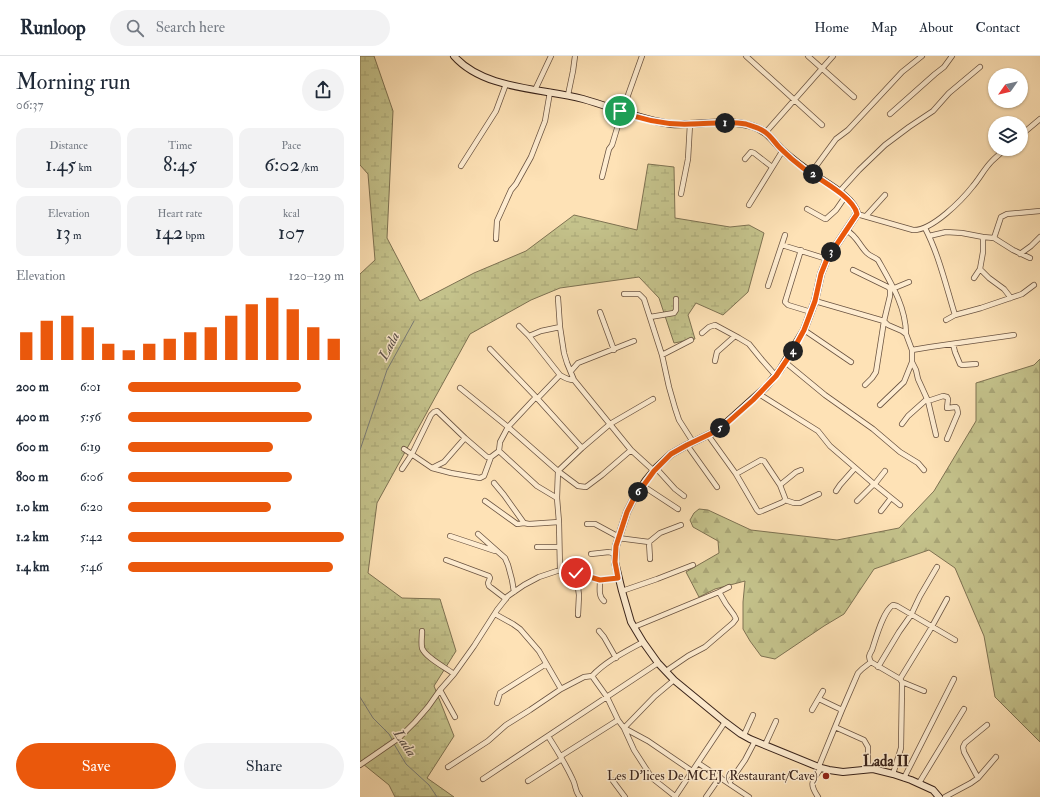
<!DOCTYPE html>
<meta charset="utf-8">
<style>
:root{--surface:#fff;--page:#f2f2f3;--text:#1f2937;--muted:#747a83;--line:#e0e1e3;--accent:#ea580c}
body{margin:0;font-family:"IM FELL Double Pica",serif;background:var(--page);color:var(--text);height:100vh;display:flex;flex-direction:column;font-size:15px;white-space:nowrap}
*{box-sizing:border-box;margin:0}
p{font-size:13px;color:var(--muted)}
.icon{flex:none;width:22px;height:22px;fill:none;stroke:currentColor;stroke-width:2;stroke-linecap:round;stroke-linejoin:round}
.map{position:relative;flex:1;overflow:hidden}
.sheet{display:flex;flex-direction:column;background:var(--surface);width:360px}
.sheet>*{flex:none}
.needle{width:26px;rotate:236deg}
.buttons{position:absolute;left:628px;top:12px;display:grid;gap:8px}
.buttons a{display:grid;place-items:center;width:40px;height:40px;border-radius:50%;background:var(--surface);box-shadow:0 1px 3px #0004;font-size:20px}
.pin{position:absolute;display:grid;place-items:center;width:34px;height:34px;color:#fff;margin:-17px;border:2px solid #fff;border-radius:50%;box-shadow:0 1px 4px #0007}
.km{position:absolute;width:20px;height:20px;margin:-10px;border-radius:50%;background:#222;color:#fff;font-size:11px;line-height:20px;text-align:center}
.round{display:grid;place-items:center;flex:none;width:42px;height:42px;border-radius:21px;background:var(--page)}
.head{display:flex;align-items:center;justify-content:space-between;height:68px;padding:0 16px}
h1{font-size:22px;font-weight:600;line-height:30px}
.figures{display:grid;grid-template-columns:repeat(3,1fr);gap:6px;height:68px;padding:4px 16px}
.figures div{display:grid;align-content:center;border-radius:10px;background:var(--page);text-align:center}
.figures b{font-size:20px;font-weight:600}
.figures small{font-size:11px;font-weight:400}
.figures p{font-size:11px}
.chart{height:112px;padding:8px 16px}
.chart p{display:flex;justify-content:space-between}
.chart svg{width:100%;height:72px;margin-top:4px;stroke:var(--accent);stroke-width:6}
.cta{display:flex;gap:8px;margin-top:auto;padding:8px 16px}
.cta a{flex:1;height:46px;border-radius:24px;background:var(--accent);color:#fff;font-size:16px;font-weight:600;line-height:46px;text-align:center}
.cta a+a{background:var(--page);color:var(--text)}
ul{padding:0 16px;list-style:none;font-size:13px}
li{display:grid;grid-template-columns:64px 48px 1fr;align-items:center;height:30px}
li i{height:10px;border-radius:5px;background:var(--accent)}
header{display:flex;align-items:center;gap:24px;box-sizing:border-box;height:56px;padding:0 20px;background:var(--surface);border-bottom:1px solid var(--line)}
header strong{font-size:19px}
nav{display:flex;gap:22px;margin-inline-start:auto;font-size:14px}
.search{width:280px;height:36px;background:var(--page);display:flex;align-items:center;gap:10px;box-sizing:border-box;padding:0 14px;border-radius:22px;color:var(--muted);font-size:15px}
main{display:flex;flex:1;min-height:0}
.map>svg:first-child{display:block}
.forest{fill:url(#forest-firs);stroke:#7e7252}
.wetland{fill:url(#wetland-marsh);stroke:#7e7252}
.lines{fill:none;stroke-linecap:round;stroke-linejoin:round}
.stream{stroke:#7a7e7a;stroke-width:1}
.street-casing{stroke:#6a5341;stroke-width:6}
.secondary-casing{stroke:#39231a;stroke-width:8}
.street{stroke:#feecd0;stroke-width:4.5}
.secondary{stroke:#feecd0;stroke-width:6}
.route-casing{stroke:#fff;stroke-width:8}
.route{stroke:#ea580c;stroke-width:5}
.poi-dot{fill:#8f2418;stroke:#feecd0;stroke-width:1.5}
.labels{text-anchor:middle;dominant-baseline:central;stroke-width:3;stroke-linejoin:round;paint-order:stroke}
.poi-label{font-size:13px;fill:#39231a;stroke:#feecd0;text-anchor:end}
.water-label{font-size:14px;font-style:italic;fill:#5a504a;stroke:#feecd0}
.quarter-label{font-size:15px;font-weight:bold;fill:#39231a;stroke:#feecd0}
</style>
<header>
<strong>Runloop</strong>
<div class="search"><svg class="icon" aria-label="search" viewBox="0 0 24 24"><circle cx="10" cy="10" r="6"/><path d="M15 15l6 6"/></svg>Search here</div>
<nav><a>Home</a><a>Map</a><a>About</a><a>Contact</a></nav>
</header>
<main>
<section class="sheet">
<div class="head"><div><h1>Morning run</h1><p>06:37</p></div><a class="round"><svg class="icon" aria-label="share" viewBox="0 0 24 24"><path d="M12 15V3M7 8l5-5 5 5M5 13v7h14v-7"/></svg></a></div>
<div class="figures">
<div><p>Distance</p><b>1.45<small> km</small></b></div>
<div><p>Time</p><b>8:45</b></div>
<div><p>Pace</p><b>6:02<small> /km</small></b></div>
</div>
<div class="figures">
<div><p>Elevation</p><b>13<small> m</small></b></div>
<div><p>Heart rate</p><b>142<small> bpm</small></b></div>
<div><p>kcal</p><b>107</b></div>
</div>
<div class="chart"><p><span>Elevation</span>120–129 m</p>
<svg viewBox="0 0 160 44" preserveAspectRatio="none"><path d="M5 44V27M15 44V20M25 44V17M35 44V24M45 44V34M55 44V38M65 44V34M75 44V31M85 44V27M95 44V24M105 44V17M115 44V10M125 44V6M135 44V13M145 44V24M155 44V31"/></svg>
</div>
<ul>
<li><b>200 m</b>6:01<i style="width:80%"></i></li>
<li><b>400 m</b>5:56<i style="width:85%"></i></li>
<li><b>600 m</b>6:19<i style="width:67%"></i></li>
<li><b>800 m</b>6:06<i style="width:76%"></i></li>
<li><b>1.0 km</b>6:20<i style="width:66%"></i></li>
<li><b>1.2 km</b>5:42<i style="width:100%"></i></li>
<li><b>1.4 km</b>5:46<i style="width:95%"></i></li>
</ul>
<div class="cta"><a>Save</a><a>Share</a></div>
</section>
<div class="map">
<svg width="680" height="741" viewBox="0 0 680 741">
<defs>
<pattern id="forest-firs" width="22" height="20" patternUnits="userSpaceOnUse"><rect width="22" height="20" fill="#c4c28b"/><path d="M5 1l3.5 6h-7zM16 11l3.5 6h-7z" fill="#a9a677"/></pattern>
<pattern id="wetland-marsh" width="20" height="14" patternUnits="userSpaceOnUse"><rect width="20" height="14" fill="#c4c28b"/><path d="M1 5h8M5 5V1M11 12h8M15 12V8" fill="none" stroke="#a9a677"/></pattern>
</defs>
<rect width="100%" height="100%" fill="#fee2b6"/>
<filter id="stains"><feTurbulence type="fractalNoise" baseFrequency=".005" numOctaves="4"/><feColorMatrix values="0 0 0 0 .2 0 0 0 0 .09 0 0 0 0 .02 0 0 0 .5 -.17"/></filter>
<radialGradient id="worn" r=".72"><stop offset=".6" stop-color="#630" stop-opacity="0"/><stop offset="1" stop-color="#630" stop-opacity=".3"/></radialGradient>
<!-- forest -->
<path class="forest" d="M 680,303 L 680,686 L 635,641 L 624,580 L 595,512 L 569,494 L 514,513 L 484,558 L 464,570 L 415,603 L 401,600 L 390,585 L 383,573 L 383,546 L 385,525 L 355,533 L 339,541 L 326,516 L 359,497 L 358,485 L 333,471 L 330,464 L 334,457 L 339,453 L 348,454 L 391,474 L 477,484 L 539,472 L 574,435 L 616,365 L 616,327 L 674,309 Z"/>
<!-- wetland -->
<path class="wetland" d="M 0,0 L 14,0 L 33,55 L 27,182 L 60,245 L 114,217 L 166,195 L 214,159 L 277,174 L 288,108 L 314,111 L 315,162 L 370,171 L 389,169 L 404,177 L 388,236 L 363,259 L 336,247 L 328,259 L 335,283 L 314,287 L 299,242 L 279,221 L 200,232 L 171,244 L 110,278 L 17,447 L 8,517 L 42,542 L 80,543 L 96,595 L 74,630 L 94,680 L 67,722 L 94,741 L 35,741 L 29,729 L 3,708 L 0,707 L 0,218 L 15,204 L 8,118 L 0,109 Z"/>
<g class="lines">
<!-- stream -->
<path class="stream" d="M 0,394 L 27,314 L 54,265
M 0,641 L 13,662 L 29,678 L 33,685
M 34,688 L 46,708 L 69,729 L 77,741"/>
<!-- street casing -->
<g class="street-casing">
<path id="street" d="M 386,0 L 462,69
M 448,0 L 494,41
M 175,34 L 191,0
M 208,39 L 213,15 L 215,0
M 530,58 L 575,18 L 584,11 L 592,0
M 406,76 L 473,0
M 661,79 L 680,63
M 385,103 L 391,96 L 394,97 L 412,111
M 101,110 L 136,55 L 146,28
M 451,117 L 476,83 L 488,74 L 542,16 L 562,0
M 242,121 L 249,93 L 252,89 L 262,56 L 282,0
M 479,136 L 499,114 L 525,89 L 549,71 L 573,55 L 589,37 L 620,11
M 321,138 L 328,103 L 330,68
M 389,149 L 423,94
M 447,153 L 465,163 L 466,163 L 476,154 L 485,141
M 497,158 L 553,174 C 572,175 602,144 613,130 C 620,122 624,113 632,105 C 636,101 641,97 645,93
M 506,160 L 525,139
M 565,172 C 579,199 586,230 595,259
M 486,174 C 497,180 499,189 507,197 C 510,200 514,201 518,204 C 531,227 546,251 546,278
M 569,180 L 586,176 L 602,177 L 623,181 L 634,182 L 653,194 L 670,202
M 634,182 L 641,161 L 647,158 L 680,155
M 136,183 L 137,165 L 151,134 L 156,128 L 171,101 L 185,65 L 190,36
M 422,189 L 467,203
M 441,194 L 425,246 L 428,249 L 451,256
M 660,198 L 671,190 L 680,181
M 620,213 L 629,222 L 644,233 L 651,242
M 493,214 L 528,231 L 530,233
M 614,222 L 620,213 L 623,196 L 623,181
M 408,230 L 425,179
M 532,233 L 549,226
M 264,238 L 279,238 L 284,243 L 302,299 L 309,331 L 315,352 L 319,364 L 333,386
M 198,242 L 200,271 L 204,297 L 207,307 L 214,324 L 271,394 L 294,415
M 455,245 L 524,265 L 528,269 L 542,275 L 546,278 L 552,294 L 552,306 L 544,326 L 520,349
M 240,256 L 254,294
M 290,261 L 314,257 L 316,254 L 316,243
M 586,264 L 595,259 L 621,252 L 662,238 L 674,229
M 159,270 L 169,280 L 200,319 C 205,322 208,324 214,324
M 444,274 L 491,306
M 342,277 L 349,271 L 355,269 L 379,282 L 389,288 L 402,304 L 416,320
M 169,280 L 181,275 L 200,271
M 593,288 L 595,296 L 600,308 L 602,309 L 616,308
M 130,293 L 176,341 L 222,392
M 552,294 L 570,291 L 654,279
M 302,299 L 331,284
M 355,305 L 357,296 L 375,280
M 425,306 L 465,339 L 513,373 L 540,396 L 558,407 L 564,414
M 552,306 L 556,314 L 558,323 L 568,345 L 576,379
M 211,315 L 218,307 L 274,285
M 505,329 L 512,322 L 516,316 L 524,265 L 530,240 L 530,233
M 100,332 L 148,371 L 198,415 L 218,430 L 226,431 L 242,419 L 271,394
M 399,338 L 458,375 L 470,390 L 514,428 L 540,449
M 177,343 L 200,319
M 568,345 L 583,340 L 587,341 L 588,343 L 587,352 L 596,351 L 597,352 L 598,357 L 587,383
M 542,368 L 548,360 L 567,343
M 148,371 L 176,341
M 348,379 L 376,418 L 397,454 L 399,456 L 402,455 L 423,446 L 425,444
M 327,389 L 357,431
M 44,393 L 72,412 L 91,417 L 120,422 L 124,420 L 131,401
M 139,395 L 177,430 L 197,442
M 72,412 L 84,406 L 105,382
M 296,412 L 315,433 L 324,440
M 42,413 L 52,398 L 71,359 L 74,356 L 77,355 L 105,382 L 127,401 L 131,401 L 139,395 L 140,386 L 148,371
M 376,418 L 401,404 L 404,405 L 420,429 L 425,442 L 425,444
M 134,427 L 144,439 L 164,467 L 169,468 L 199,466
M 420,429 L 436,416 L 441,414
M 514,429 L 525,415
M 283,430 L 318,453
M 476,435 L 480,429 L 495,412
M 425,444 L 434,447 L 440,447 L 459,438
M 125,445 L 157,468 L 164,467
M 497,445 L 514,428
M 521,455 L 531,442
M 227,468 L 235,468 L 259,481
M 118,478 L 145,502 L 148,509 L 152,524 L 154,536
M 90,480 L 135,495
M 258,482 L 289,486 L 300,477 L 321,469
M 289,486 L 290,503
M 177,491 L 199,491
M 231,498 L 249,496 L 255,498
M 86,504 L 129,520 L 130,522 L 128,527 L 129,530 L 146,543
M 200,514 L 199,466 L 197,442 L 198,415 L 222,392 L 250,368 L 293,343
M 216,517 L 219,539 L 218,559
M 240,524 C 240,532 238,540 244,545
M 262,535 L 297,523 L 333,509
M 135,558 L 153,568 L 160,573 L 179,595 L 201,633
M 274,571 L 359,536 L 369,531
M 62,575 C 62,580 61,587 62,592 C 65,601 86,612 94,618
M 239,575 L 244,581 L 256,602
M 518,611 L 539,576 L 551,559 L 560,540 L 577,511
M 306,615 L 328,600 L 345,591 L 373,567 L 376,563 L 374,559 L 366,548 L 359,536
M 232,620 L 247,641 L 258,664 L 264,672 L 288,685 L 332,715
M 540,623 L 511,606 C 508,601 509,599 512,594 C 516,582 523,555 533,549 L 537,550 L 595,584
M 314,624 L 295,640 L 264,672 L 274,694 L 292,722 L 316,741
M 542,626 L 564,635
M 80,634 L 95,661
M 459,643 L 482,654
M 137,647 L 140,637 L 186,608
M 452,654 L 463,635
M 475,671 L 504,684 L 508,691 L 508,713
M 384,679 L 393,659
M 188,680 C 197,694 206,709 213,724 C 216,730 215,736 220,741
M 405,689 L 416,665
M 201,700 L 258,664
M 338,707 L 389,741
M 0,709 L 39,682 L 55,666 L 68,651 L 80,634 L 94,618 L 114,590 L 137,554 L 148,540 L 164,529 L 179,521 L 200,514 L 216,517 L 240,524 L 258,522
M 459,710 L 482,654 L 498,617 L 502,613 L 511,606
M 88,711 L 128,685 L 146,669 L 170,654 L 201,633 L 224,621 L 232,620 C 246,605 265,596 283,586
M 533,718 L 541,692 L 542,629 L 542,626 L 540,623 L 570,574 L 587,543
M 544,722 L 594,623
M 618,722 L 604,696 L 603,691 L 605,687 L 627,669
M 123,723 L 298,607
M 168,725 L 202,703
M 253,725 L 265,741
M 369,727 L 385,704 L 395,685
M 559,727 L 604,653
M 315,741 L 365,666
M 346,741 L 360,721
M 458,741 C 448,726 453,725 461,712
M 585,741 L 611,727 L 618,722 L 636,701"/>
</g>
<!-- secondary casing -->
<g class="secondary-casing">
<path id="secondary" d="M 94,0 C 124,34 182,32 223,43 C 252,51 280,64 311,68 C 337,70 366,62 392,70 C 408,75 411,83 422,94 C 433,104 444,112 456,120 C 468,128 495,143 497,158 L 467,203 L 461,218 L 455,245 L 444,274 L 420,314 L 406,331 L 366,367 L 352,377 L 327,389 L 311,398 L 296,412 L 286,424 L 273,444 L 267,456 L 256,490 L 255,506 L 262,535 L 271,566 L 283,586 L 298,607 L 314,624 L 365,666 L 381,678 L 390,683 L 461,712 L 469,714 L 483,716 L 513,713 L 533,718 L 551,724 L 573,734 L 579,741"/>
</g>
<!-- street -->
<use href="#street" class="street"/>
<!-- secondary -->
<use href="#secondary" class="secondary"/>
</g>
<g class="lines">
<!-- route casing -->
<g class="route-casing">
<path id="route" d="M 216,517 L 240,524 L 258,522 L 255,506 L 256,490 L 267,456 L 273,444 L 294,415 L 311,398 L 327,389 L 352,377 L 366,368 L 393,344 L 416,320 L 432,296 L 444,274 L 455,245 L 461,218 L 467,203 L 497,158 C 494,141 457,122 443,112 C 435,106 427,99 420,92 C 415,87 411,80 405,76 C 400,72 392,70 386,68 C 368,65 349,68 331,68 C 307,69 282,64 260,55"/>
</g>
<!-- route -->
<use href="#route" class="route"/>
</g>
<!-- markers -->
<circle class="poi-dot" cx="466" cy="720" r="4"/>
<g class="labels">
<!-- poi labels -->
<g class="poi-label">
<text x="458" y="720">Les D'lices De MCEJ (Restaurant/Cave)</text>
</g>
<!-- water labels -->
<g class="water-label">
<text transform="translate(29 290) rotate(-62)">Lada</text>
<text transform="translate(45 687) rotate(57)">Lada</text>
</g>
<!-- quarter labels -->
<g class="quarter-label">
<text x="526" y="705">Lada II</text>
</g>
</g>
<rect width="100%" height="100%" filter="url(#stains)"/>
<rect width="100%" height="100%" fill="url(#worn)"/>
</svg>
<div class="buttons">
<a><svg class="needle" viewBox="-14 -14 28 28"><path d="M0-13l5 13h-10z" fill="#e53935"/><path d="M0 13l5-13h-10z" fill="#747a83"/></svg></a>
<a><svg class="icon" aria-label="layers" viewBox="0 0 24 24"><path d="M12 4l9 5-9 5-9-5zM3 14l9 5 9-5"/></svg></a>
</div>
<div class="pin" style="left:260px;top:55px;background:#1e9e55"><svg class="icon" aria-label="arrive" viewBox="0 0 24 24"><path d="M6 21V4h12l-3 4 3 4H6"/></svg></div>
<div class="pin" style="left:216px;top:517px;background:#d93025"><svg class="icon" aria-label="check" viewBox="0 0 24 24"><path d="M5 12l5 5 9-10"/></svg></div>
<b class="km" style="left:365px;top:67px">1</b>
<b class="km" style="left:453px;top:118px">2</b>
<b class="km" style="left:471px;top:196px">3</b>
<b class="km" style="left:433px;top:295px">4</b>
<b class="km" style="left:360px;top:372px">5</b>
<b class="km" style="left:278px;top:436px">6</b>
</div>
</main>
